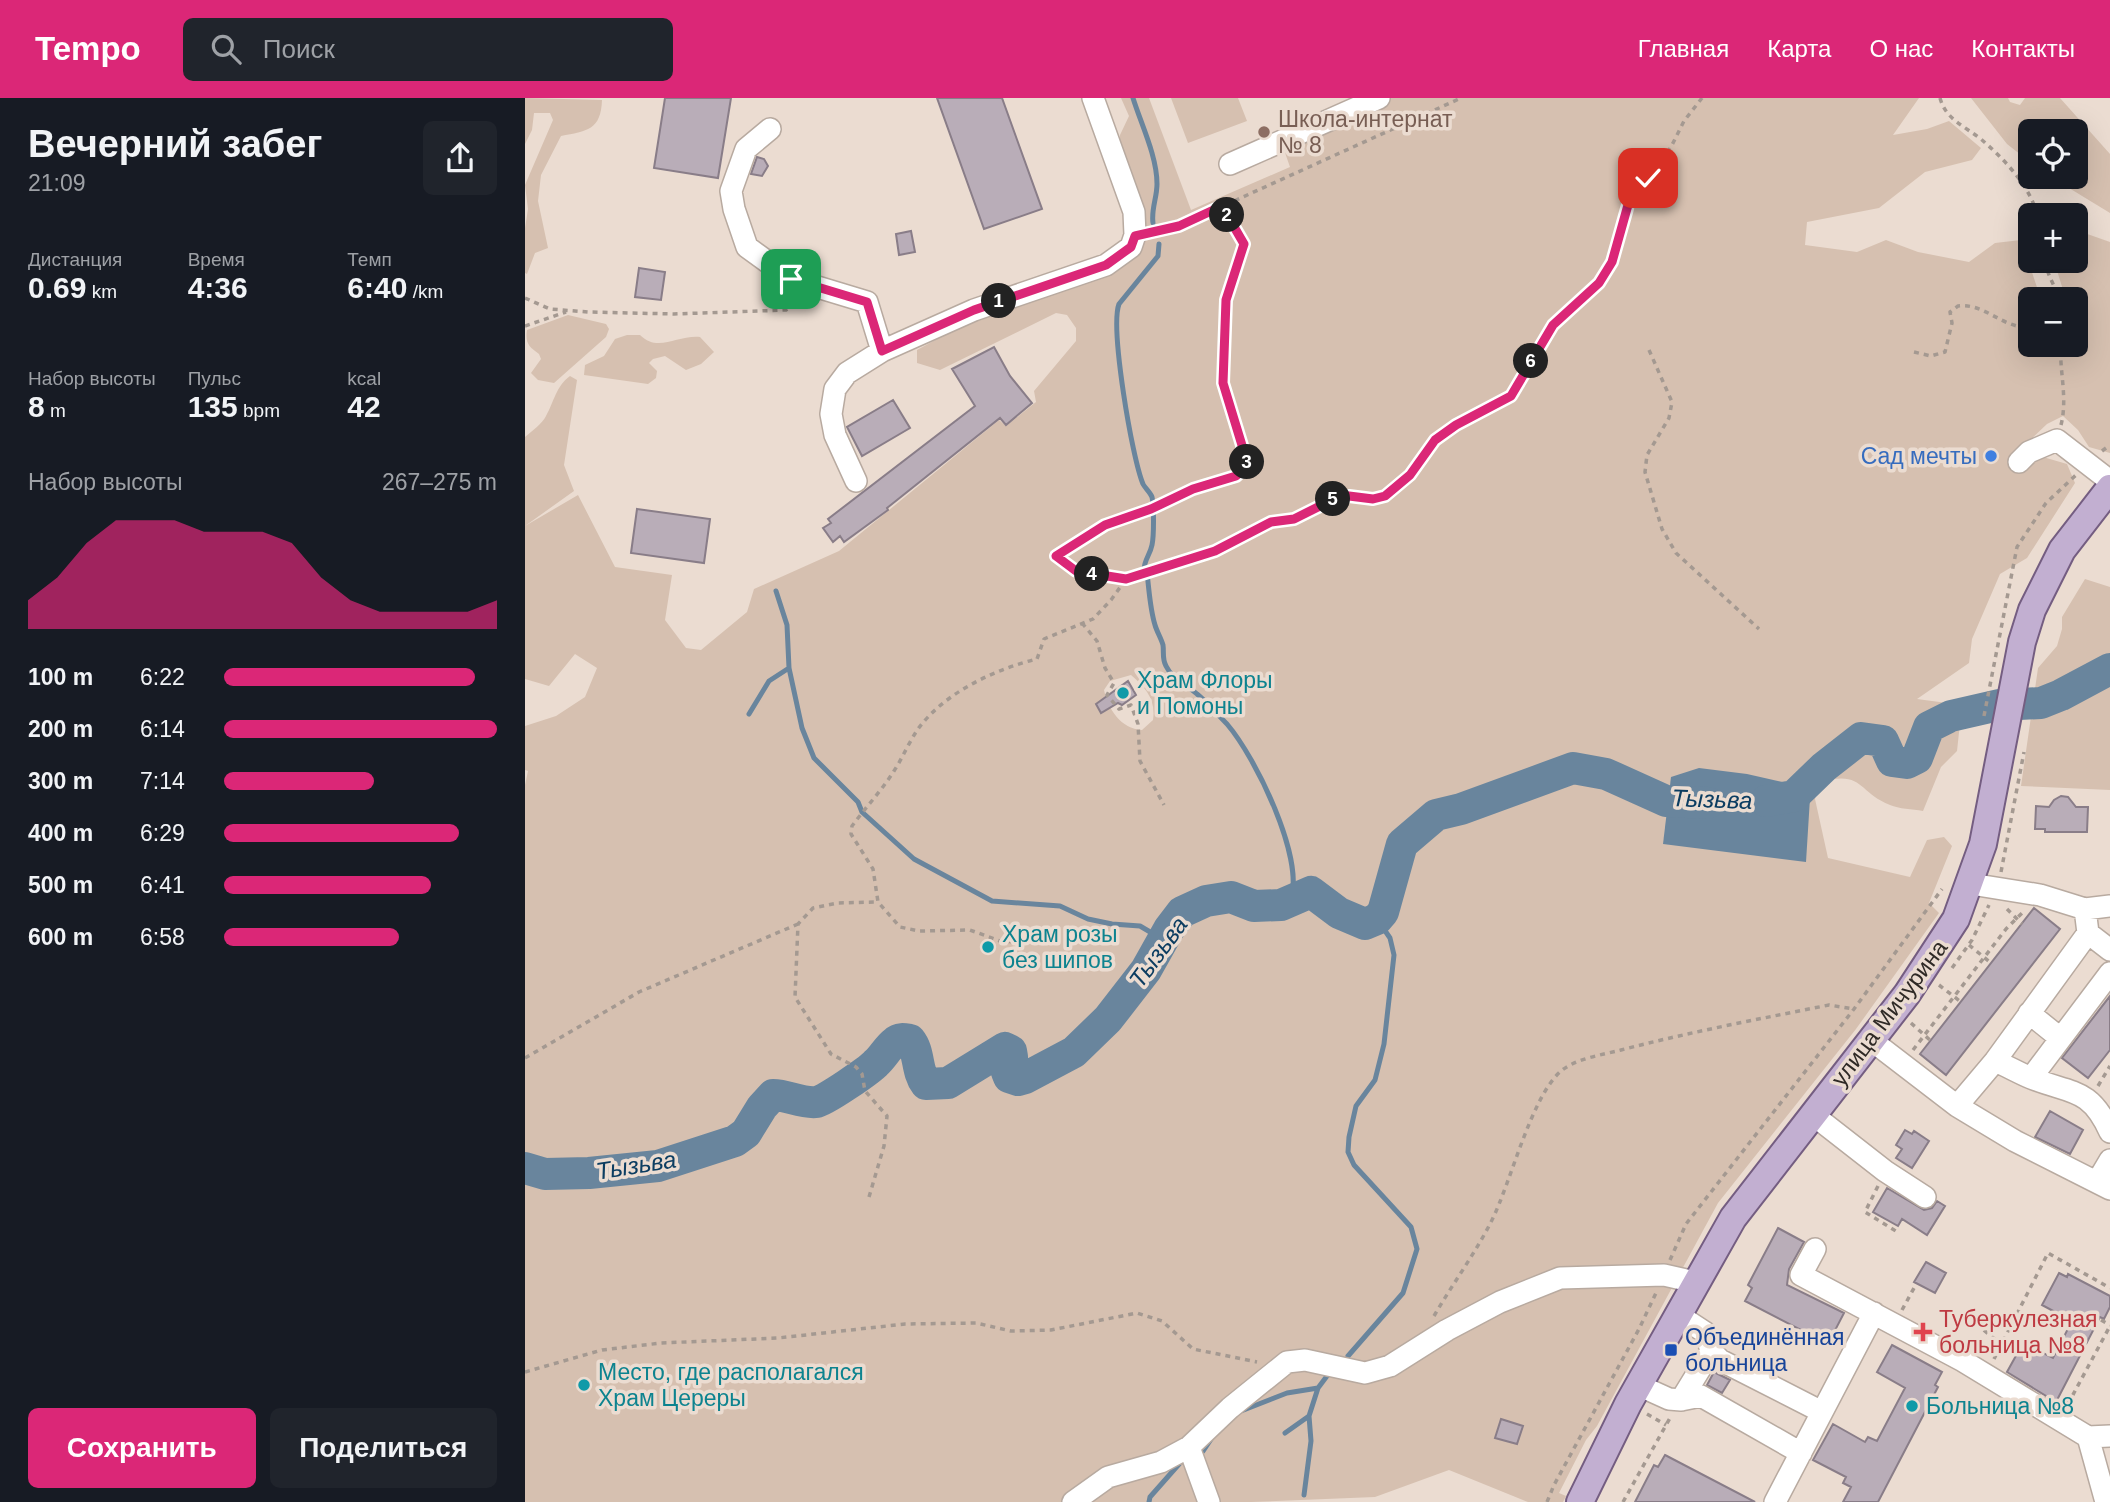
<!DOCTYPE html>
<html lang="ru">
<meta charset="utf-8">
<style>
:root{--surface:#171b24;--page:#20242c;--text:#f1f3f6;--muted:#9ea1a6;--accent:#db2777}
body{margin:0;font-family:Arial,sans-serif;background:var(--page);color:var(--text);height:100vh;display:flex;flex-direction:column;font-size:26px;white-space:nowrap}
*{box-sizing:border-box;margin:0}
p{font-size:23px;color:var(--muted)}
.icon{flex:none;width:38px;height:38px;fill:none;stroke:currentColor;stroke-width:2;stroke-linecap:round;stroke-linejoin:round}
.map{position:relative;flex:1;overflow:hidden}
.drawer{display:flex;flex-direction:column;background:var(--surface);width:525px}
.drawer>*{flex:none}
.fabs{position:absolute;left:1493px;top:21px;display:grid;gap:14px}
.fabs a{display:grid;place-items:center;width:70px;height:70px;border-radius:10px;background:var(--surface);box-shadow:0 7px 28px #0002;font-size:35px}
.pin{position:absolute;display:grid;place-items:center;width:60px;height:60px;color:#fff;margin:-30px;border-radius:14px;box-shadow:0 4px 10px #0006}
.km{position:absolute;width:35px;height:35px;margin:-18px;border-radius:50%;background:#222;color:#fff;font-size:19px;line-height:35px;text-align:center}
.round{display:grid;place-items:center;flex:none;width:74px;height:74px;border-radius:10px;background:var(--page)}
.overview{display:flex;align-items:center;justify-content:space-between;height:119px;padding:0 28px}
h1{font-size:38px;font-weight:700;line-height:52px}
.figures{display:grid;grid-template-columns:repeat(3,1fr);gap:10px;height:119px;padding:7px 28px}
.figures div{display:grid;align-content:center}
.figures b{font-size:30px;font-weight:700}
.figures small{font-size:19px;font-weight:400}
.figures p{font-size:19px}
.chart{height:196px;padding:14px 28px}
.chart p{display:flex;justify-content:space-between}
.chart svg{width:100%;height:126px;margin-top:7px;fill:var(--accent);opacity:.7}
.button{display:flex;gap:14px;margin-top:auto;padding:14px 28px}
.button a{flex:1;height:80px;border-radius:10px;background:var(--accent);color:#fff;font-size:28px;font-weight:700;line-height:80px;text-align:center}
.button a+a{background:var(--page);color:var(--text)}
ul{padding:0 28px;list-style:none;font-size:23px}
li{display:grid;grid-template-columns:112px 84px 1fr;align-items:center;height:52px}
li i{height:18px;border-radius:9px;background:var(--accent)}
header{display:flex;align-items:center;gap:42px;box-sizing:border-box;height:98px;padding:0 35px;background:var(--accent);color:#fff}
header strong{font-size:33px}
nav{display:flex;gap:38px;margin-inline-start:auto;font-size:24px}
.search{width:490px;height:63px;background:var(--page);display:flex;align-items:center;gap:18px;box-sizing:border-box;padding:0 24px;border-radius:10px;color:var(--muted);font-size:26px}
main{display:flex;flex:1;min-height:0}
.map>svg:first-child{display:block}
.green{fill:#d6c0b0;fill-rule:evenodd}
.water{fill:#69859d}
.lines{fill:none;stroke-linecap:round;stroke-linejoin:round}
.stream{stroke:#69859d;stroke-width:5}
.river{stroke:#69859d;stroke-width:32}
.building{fill:#b9adb8;stroke:#897d88;stroke-width:2}
.minor-casing{stroke:#b8aaa0;stroke-width:24}
.major-casing{stroke:#745d81;stroke-width:30}
.path{stroke:#a49991;stroke-width:3.5;stroke-dasharray:5 5;stroke-linecap:butt}
.minor{stroke:#fff;stroke-width:21}
.major{stroke:#c2afd1;stroke-width:26}
.route-casing{stroke:#fff;stroke-width:14}
.route{stroke:#db2777;stroke-width:9}
.education-dot{fill:#8d6e63;stroke:#ebdcd1;stroke-width:2.5}
.shop-dot{fill:#3f7fe0;stroke:#ebdcd1;stroke-width:2.5}
.culture-dot{fill:#0f9aa8;stroke:#ebdcd1;stroke-width:2.5}
.health-dot{fill:#e0444e;stroke:#ebdcd1;stroke-width:2.5}
.transit-dot{fill:#1a4fb4;stroke:#ebdcd1;stroke-width:2.5}
.labels{text-anchor:middle;dominant-baseline:central;stroke-width:7;stroke-linejoin:round;paint-order:stroke}
.education-label{font-size:23px;fill:#785e54;stroke:#ebdcd1;text-anchor:start}
.shop-label{font-size:23px;fill:#366cbe;stroke:#ebdcd1;text-anchor:end}
.culture-label{font-size:23px;fill:#0d838f;stroke:#ebdcd1;text-anchor:start}
.street-label{font-size:23px;fill:#2f2a26;stroke:#ebdcd1}
.health-label{font-size:23px;fill:#be3a42;stroke:#ebdcd1;text-anchor:start}
.transit-label{font-size:23px;fill:#164399;stroke:#ebdcd1;text-anchor:start}
.water-label{font-size:24px;font-style:italic;fill:#0c3d61;stroke:#ebdcd1}
</style>
<header>
<strong>Tempo</strong>
<div class="search"><svg class="icon" aria-label="search" viewBox="0 0 24 24"><circle cx="10" cy="10" r="6"/><path d="M15 15l6 6"/></svg>Поиск</div>
<nav><a>Главная</a><a>Карта</a><a>О нас</a><a>Контакты</a></nav>
</header>
<main>
<section class="drawer">
<div class="overview"><div><h1>Вечерний забег</h1><p>21:09</p></div><a class="round"><svg class="icon" aria-label="share" viewBox="0 0 24 24"><path d="M12 15V3M7 8l5-5 5 5M5 13v7h14v-7"/></svg></a></div>
<div class="figures">
<div><p>Дистанция</p><b>0.69<small> km</small></b></div>
<div><p>Время</p><b>4:36</b></div>
<div><p>Темп</p><b>6:40<small> /km</small></b></div>
</div>
<div class="figures">
<div><p>Набор высоты</p><b>8<small> m</small></b></div>
<div><p>Пульс</p><b>135<small> bpm</small></b></div>
<div><p>kcal</p><b>42</b></div>
</div>
<div class="chart"><p><span>Набор высоты</span>267–275 m</p>
<svg viewBox="0 0 160 44" preserveAspectRatio="none"><path d="M0 44V34L10 26L20 14L30 6L40 6L50 6L60 10L70 10L80 10L90 14L100 26L110 34L120 38L130 38L140 38L150 38L160 34V44z"/></svg>
</div>
<ul>
<li><b>100 m</b>6:22<i style="width:92%"></i></li>
<li><b>200 m</b>6:14<i style="width:100%"></i></li>
<li><b>300 m</b>7:14<i style="width:55%"></i></li>
<li><b>400 m</b>6:29<i style="width:86%"></i></li>
<li><b>500 m</b>6:41<i style="width:76%"></i></li>
<li><b>600 m</b>6:58<i style="width:64%"></i></li>
</ul>
<div class="button"><a>Сохранить</a><a>Поделиться</a></div>
</section>
<div class="map">
<svg width="1585" height="1404" viewBox="0 0 1585 1404">
<rect width="100%" height="100%" fill="#ebdcd1"/>
<!-- green -->
<path class="green" d="M 0,0 L 77,2 C 76,32 62,33 36,38 L 16,77 L 13,103 L 23,150 L 10,155 L 2,176 L 0,175 L 0,130 L 3,111 L 0,87 L 28,22 L 25,15 L 9,15 L 7,32 L 0,46 Z
M 596,0 L 624,0 L 666,112 L 765,69 L 758,49 L 865,0 L 1394,0 L 1368,37 L 1402,31 L 1424,23 L 1456,50 L 1447,62 L 1400,74 L 1354,110 L 1282,124 L 1280,147 L 1332,154 L 1361,142 L 1393,154 L 1444,164 L 1470,145 L 1496,142 L 1516,201 L 1505,201 L 1505,247 L 1550,247 L 1550,201 L 1534,201 L 1539,195 L 1529,163 L 1550,163 L 1551,132 L 1585,144 L 1585,355 L 1564,349 L 1553,332 L 1538,318 L 1522,326 L 1504,343 L 1518,359 L 1542,366 L 1550,385 L 1502,460 L 1475,476 L 1447,541 L 1444,565 L 1392,601 L 1437,607 L 1432,653 L 1416,669 L 1398,713 C 1387,711 1374,711 1365,707 C 1332,694 1339,672 1295,684 L 1290,701 L 1303,760 L 1385,779 L 1402,742 L 1419,739 L 1427,748 L 1404,805 L 1414,815 L 1331,931 L 1193,1105 L 1072,1328 L 1061,1342 L 1034,1395 L 1041,1398 L 1038,1404 L 1003,1404 L 924,1372 L 850,1399 L 726,1404 L 0,1404 L 0,687 L 3,673 L 0,672 L 0,628 L 31,618 L 60,599 L 72,570 L 50,556 L 24,588 L 0,581 L 0,339 C 7,333 17,326 21,318 C 29,304 31,288 45,278 L 52,282 L 39,367 L 49,393 L 0,428 L 53,397 L 90,469 L 147,477 L 140,522 L 161,550 L 176,552 L 222,514 L 229,491 L 314,453 L 474,322 L 481,328 L 511,304 L 509,293 L 551,243 L 551,230 L 542,217 L 531,215 L 415,272 L 392,265 L 392,252 L 473,208 L 547,189 L 599,167 L 619,143 L 595,63 L 595,37 L 604,18 ZM 606,577 C 621,590 631,602 628,622 L 617,632 C 596,631 583,611 579,592 L 585,583 Z
M 646,0 L 713,0 L 722,23 L 663,45 Z
M 1446,0 L 1483,0 L 1485,4 L 1495,7 L 1500,0 L 1535,0 L 1585,56 L 1585,115 L 1526,79 L 1550,79 L 1550,33 L 1505,33 L 1505,64 L 1482,46 Z
M 43,217 L 81,226 L 84,231 L 81,239 L 29,285 L 13,282 L 6,275 L 16,261 L 14,256 C 4,249 0,245 2,232 Z
M 102,237 L 115,237 C 133,255 152,237 175,239 L 189,254 L 176,266 L 161,272 L 140,258 L 128,261 L 124,265 L 132,273 L 131,280 L 123,286 L 59,277 L 60,267 L 79,258 L 90,241 Z
M 1560,481 L 1585,489 L 1585,692 L 1496,688 L 1513,570 L 1532,548 L 1537,531 L 1537,519 Z"/>
<!-- water -->
<path class="water" d="M 1174,670 L 1222,676 L 1279,689 L 1285,700 L 1281,764 L 1138,746 L 1146,679 Z"/>
<g class="lines">
<!-- stream -->
<path class="stream" d="M 608,0 C 616,26 632,58 632,86 C 632,100 626,111 628,125
M 634,146 L 633,158 L 594,206 C 585,230 607,360 618,386 C 620,390 625,394 627,399 C 629,408 629,438 627,447 C 625,457 619,462 619,472 L 622,475 C 624,491 625,511 630,527 C 632,534 636,540 638,547 C 639,554 637,561 641,568 C 647,581 661,586 672,596 C 682,604 693,617 702,626 C 731,660 779,759 766,801
M 251,493 L 262,527 L 264,570 L 277,630 L 289,660 L 333,704 L 337,714 L 389,761 L 467,803 L 535,808 L 563,821 L 587,826 L 615,828 L 637,841
M 224,616 L 244,583 L 264,570
M 823,1258 L 878,1195 L 892,1151 L 886,1129 L 829,1067 L 823,1054 L 824,1039 L 831,1008 L 850,982 L 859,946 L 869,857 L 865,840 L 852,821
M 716,1313 L 762,1295 L 793,1290
M 760,1335 L 784,1318
M 678,1353 L 686,1341
M 779,1397 L 786,1343 L 784,1318 L 793,1290 L 805,1274
M 624,1404 L 625,1399 L 655,1365"/>
<!-- river -->
<path class="river" d="M 1241,703 L 1269,698 L 1299,669 L 1336,640 L 1358,643 L 1367,663 L 1382,665 L 1392,660 L 1404,629 L 1426,618 L 1474,607 L 1516,605 L 1536,597 L 1585,571
M 0,1070 L 20,1076 L 64,1075 L 133,1068 L 210,1043 L 221,1035 L 237,1009 L 248,997 C 263,997 277,1006 292,1004 C 299,1003 345,972 351,965 C 358,959 362,950 370,944 C 374,940 379,941 385,942 C 395,954 391,973 401,986 L 423,985 L 480,950 L 486,953 L 487,959 L 482,974 L 484,979 L 493,982 L 500,980 L 549,954 L 583,921 L 621,872 L 644,831 L 657,814 L 681,803 L 706,799 L 729,808 L 756,807 L 786,794 L 814,815 L 840,826 L 852,821 L 858,814 L 877,746 L 911,717 L 936,711 L 1048,670 L 1081,676 L 1141,703 L 1183,705"/>
</g>
<!-- building -->
<path class="building" d="M 140,0 L 206,0 L 193,80 L 129,70 Z
M 412,0 L 477,0 L 517,111 L 459,131 Z
M 232,59 L 239,61 L 243,68 L 237,78 L 226,76 Z
M 386,133 L 390,154 L 374,157 L 371,136 Z
M 114,170 L 140,174 L 136,202 L 110,199 Z
M 469,249 L 485,278 L 507,305 L 481,327 L 475,320 L 362,410 L 363,412 L 319,444 L 315,438 L 308,444 L 298,430 L 306,425 L 303,421 L 450,308 L 427,271 Z
M 368,302 L 385,330 L 337,358 L 322,329 Z
M 112,411 L 185,421 L 179,465 L 106,455 Z
M 603,583 L 611,597 L 597,607 L 593,605 L 576,615 L 571,606 Z
M 1536,698 L 1543,699 L 1551,709 L 1563,709 L 1562,734 L 1520,734 L 1520,731 L 1510,731 L 1511,708 L 1524,709 L 1529,702 Z
M 1509,810 L 1535,831 L 1421,977 L 1395,956 Z
M 1585,898 L 1585,952 L 1563,980 L 1537,960 Z
M 1525,1013 L 1558,1032 L 1545,1056 L 1510,1039 Z
M 1380,1032 L 1387,1036 L 1389,1033 L 1404,1043 L 1387,1070 L 1371,1060 L 1377,1051 L 1371,1047 Z
M 1362,1090 L 1399,1112 L 1407,1110 L 1412,1103 L 1420,1108 L 1402,1137 L 1377,1121 L 1373,1128 L 1348,1114 Z
M 1253,1130 L 1279,1144 L 1264,1171 L 1262,1187 L 1319,1215 L 1303,1246 L 1220,1203 L 1227,1190 L 1223,1187 Z
M 1401,1164 L 1421,1175 L 1410,1195 L 1389,1184 Z
M 1534,1175 L 1542,1179 L 1543,1176 L 1585,1198 L 1585,1209 L 1579,1221 L 1575,1219 L 1531,1304 L 1482,1274 L 1498,1245 L 1528,1260 L 1547,1223 L 1517,1207 Z
M 1367,1247 L 1417,1274 L 1410,1287 L 1413,1289 L 1353,1404 L 1318,1404 L 1326,1389 L 1318,1385 L 1321,1379 L 1288,1362 L 1308,1326 L 1340,1344 L 1343,1339 L 1352,1343 L 1380,1290 L 1352,1274 Z
M 1189,1274 L 1205,1282 L 1197,1295 L 1182,1287 Z
M 976,1321 L 998,1328 L 992,1346 L 970,1340 Z
M 1140,1357 L 1230,1404 L 1110,1404 L 1129,1367 L 1133,1369 Z"/>
<g class="lines">
<!-- minor casing -->
<g class="minor-casing">
<path id="minor" d="M 245,31 L 221,51 L 206,93 L 209,111 L 222,149 L 266,181 L 342,204 L 357,253
M 705,66 L 854,0
M 1494,364 L 1504,354 L 1532,342 L 1585,383
M 331,383 L 310,337 L 306,316 L 310,291 L 322,275 L 357,253 L 449,212 L 581,167 L 606,149 L 610,137 L 609,114 L 568,0
M 1446,786 L 1515,797 L 1560,811 L 1585,808
M 1563,835 L 1585,852
M 1504,915 L 1535,940
M 1346,942 L 1432,1008 L 1490,1043 L 1585,1091
M 1470,963 C 1482,968 1494,975 1506,980 C 1546,996 1565,989 1585,1034
M 1506,980 L 1585,875
M 1432,1008 L 1470,963 L 1563,835 L 1560,811
M 1287,1016 L 1360,1073 L 1400,1099
M 1572,1084 L 1585,1062
M 1290,1151 L 1276,1177 L 1438,1263 L 1563,1339 L 1585,1338
M 1186,1253 L 1195,1262 L 1297,1314
M 1113,1287 L 1144,1301 L 1156,1302 L 1186,1253 L 1181,1235 L 1152,1216
M 1156,1302 L 1176,1298 L 1276,1355
M 1563,1339 L 1581,1404
M 664,1349 L 684,1404
M 548,1404 L 583,1379 L 636,1364 L 664,1349 L 705,1310 L 762,1264 L 780,1262 L 840,1275 L 865,1268 L 922,1232 L 975,1204 L 1035,1180 L 1139,1177 L 1170,1184
M 1250,1404 L 1349,1215"/>
</g>
<!-- major casing -->
<g class="major-casing">
<path id="major" d="M 1055,1404 L 1103,1306 L 1208,1120 L 1382,896 L 1431,821 L 1458,746 L 1497,544 L 1507,512 L 1537,452 L 1585,390"/>
</g>
<!-- path -->
<path class="path" d="M 1415,0 C 1421,22 1440,28 1457,42 C 1479,61 1506,89 1512,117
M 626,135 L 654,128 L 936,0
M 1520,163 C 1522,177 1530,187 1534,201
M 0,200 L 25,211 L 63,214 L 149,216 L 261,212 L 275,202
M 0,228 L 41,214
M 1124,252 L 1147,304 L 1144,320 L 1122,357 L 1120,374 L 1137,431 L 1151,455 L 1234,531
M 1389,254 L 1406,258 L 1420,254 L 1427,225 L 1425,214 L 1433,208 C 1460,205 1475,229 1505,230
M 1536,327 C 1543,299 1534,273 1536,247
M 1577,353 L 1585,347
M 601,481 L 551,473 L 531,458 L 580,427 L 626,411 L 668,391 L 711,378 L 723,367 L 698,285 L 701,202 L 719,146 L 697,108
M 557,525 L 572,543 L 580,570 L 589,585 L 582,597 L 594,611 L 606,607 L 613,626 L 615,663 L 639,707
M 1459,618 L 1492,449 L 1521,405 L 1551,377
M 1476,774 L 1499,654
M 1482,811 L 1497,826
M 496,839 L 491,844 L 475,843 L 445,832 L 394,833 L 375,829 L 353,804 L 348,771 L 326,736 L 327,728 C 341,709 357,692 369,673 C 378,659 384,644 393,631 C 419,595 470,571 512,561 L 519,541 L 568,521 L 586,502 L 601,481 L 690,452 L 746,424 L 770,421 L 809,401 L 824,398 L 848,401 L 860,398 L 885,377 L 910,342 L 931,327 L 986,298 L 1028,227 L 1074,185 L 1087,164 L 1103,107 L 1146,49 L 1159,23 L 1177,0
M 1444,847 L 1466,865
M 1427,870 L 1447,842 L 1464,807
M 1414,887 L 1436,904
M 1386,925 L 1406,943
M 1388,952 L 1481,831 L 1499,813
M 0,960 L 114,894 L 273,826
M 1573,988 L 1585,968
M 1353,1088 L 1340,1114 L 1374,1135
M 344,1099 L 359,1048 L 362,1018 L 340,993 L 337,976 L 331,969 L 306,956 L 270,899 L 273,826 L 288,810 L 313,805 L 353,804
M 1145,1162 L 1161,1126 L 1329,911 L 1417,791
M 1377,1212 L 1389,1190
M 909,1218 C 928,1185 950,1156 967,1122 C 986,1084 1006,999 1036,973 C 1052,960 1077,957 1096,952 C 1165,934 1234,921 1304,907 L 1329,911
M 1576,1222 L 1585,1227
M 1451,1226 L 1476,1246
M 1469,1261 L 1523,1155 L 1585,1190
M 0,1274 L 77,1252 L 136,1245 L 253,1240 L 380,1226 L 451,1225 L 486,1233 L 526,1232 L 612,1215 L 637,1223 L 668,1251 L 732,1264
M 1543,1306 L 1585,1228
M 1122,1316 L 1141,1327
M 1022,1404 L 1029,1387 L 1114,1231 L 1131,1195
M 1098,1404 L 1145,1320"/>
<!-- minor -->
<use href="#minor" class="minor"/>
<!-- major -->
<use href="#major" class="major"/>
</g>
<g class="lines">
<!-- route casing -->
<g class="route-casing">
<path id="route" d="M 266,181 L 342,204 L 357,253 L 449,212 L 581,167 L 606,149 L 610,138 L 654,128 L 697,108 L 719,146 L 701,202 L 698,285 L 723,367 L 711,378 L 668,391 L 626,411 L 580,427 L 531,458 L 551,473 L 601,481 L 690,453 L 746,424 L 769,421 L 809,401 L 824,398 L 848,401 L 860,398 L 885,377 L 910,342 L 931,327 L 986,298 L 1028,227 L 1074,185 L 1087,164 L 1103,107 L 1123,80"/>
</g>
<!-- route -->
<use href="#route" class="route"/>
</g>
<!-- markers -->
<circle class="education-dot" cx="739" cy="34" r="7"/>
<circle class="shop-dot" cx="1466" cy="358" r="7"/>
<g class="culture-dot">
<circle cx="598" cy="595" r="7"/>
<circle cx="463" cy="849" r="7"/>
<circle cx="59" cy="1287" r="7"/>
<circle cx="1387" cy="1308" r="7"/>
</g>
<path class="health-dot" d="M1394.5 1223.5h7v7h7v7h-7v7h-7v-7h-7v-7h7z"/>
<rect class="transit-dot" x="1139" y="1245" width="14" height="14" rx="3.5"/>
<g class="labels">
<!-- education labels -->
<g class="education-label">
<text x="753" y="21">Школа-интернат<tspan x="753" dy="26">№ 8</tspan></text>
</g>
<!-- shop labels -->
<g class="shop-label">
<text x="1452" y="358">Сад мечты</text>
</g>
<!-- culture labels -->
<g class="culture-label">
<text x="612" y="582">Храм Флоры<tspan x="612" dy="26">и Помоны</tspan></text>
<text x="477" y="836">Храм розы<tspan x="477" dy="26">без шипов</tspan></text>
<text x="73" y="1274">Место, где располагался<tspan x="73" dy="26">Храм Цереры</tspan></text>
<text x="1401" y="1308">Больница №8</text>
</g>
<!-- street labels -->
<g class="street-label">
<text transform="translate(1364 915) rotate(-53)">улица Мичурина</text>
</g>
<!-- health labels -->
<g class="health-label">
<text x="1414" y="1221">Туберкулезная<tspan x="1414" dy="26">больница №8</tspan></text>
</g>
<!-- transit labels -->
<g class="transit-label">
<text x="1160" y="1239">Объединённая<tspan x="1160" dy="26">больница</tspan></text>
</g>
<!-- water labels -->
<g class="water-label">
<text transform="translate(1187 701) rotate(2)">Тызьва</text>
<text transform="translate(633 854) rotate(-54)">Тызьва</text>
<text transform="translate(111 1067) rotate(-9)">Тызьва</text>
</g>
</g>
</svg>
<div class="fabs">
<a><svg class="icon" aria-label="locate" viewBox="0 0 24 24"><circle cx="12" cy="12" r="6"/><path d="M12 2v4M12 18v4M2 12h4M18 12h4"/></svg></a>
<a>+</a>
<a>−</a>
</div>
<div class="pin" style="left:266px;top:181px;background:#1e9e55"><svg class="icon" aria-label="arrive" viewBox="0 0 24 24"><path d="M6 21V4h12l-3 4 3 4H6"/></svg></div>
<div class="pin" style="left:1123px;top:80px;background:#d93025"><svg class="icon" aria-label="check" viewBox="0 0 24 24"><path d="M5 12l5 5 9-10"/></svg></div>
<b class="km" style="left:474px;top:203px">1</b>
<b class="km" style="left:702px;top:117px">2</b>
<b class="km" style="left:722px;top:364px">3</b>
<b class="km" style="left:567px;top:476px">4</b>
<b class="km" style="left:808px;top:401px">5</b>
<b class="km" style="left:1006px;top:263px">6</b>
</div>
</main>
